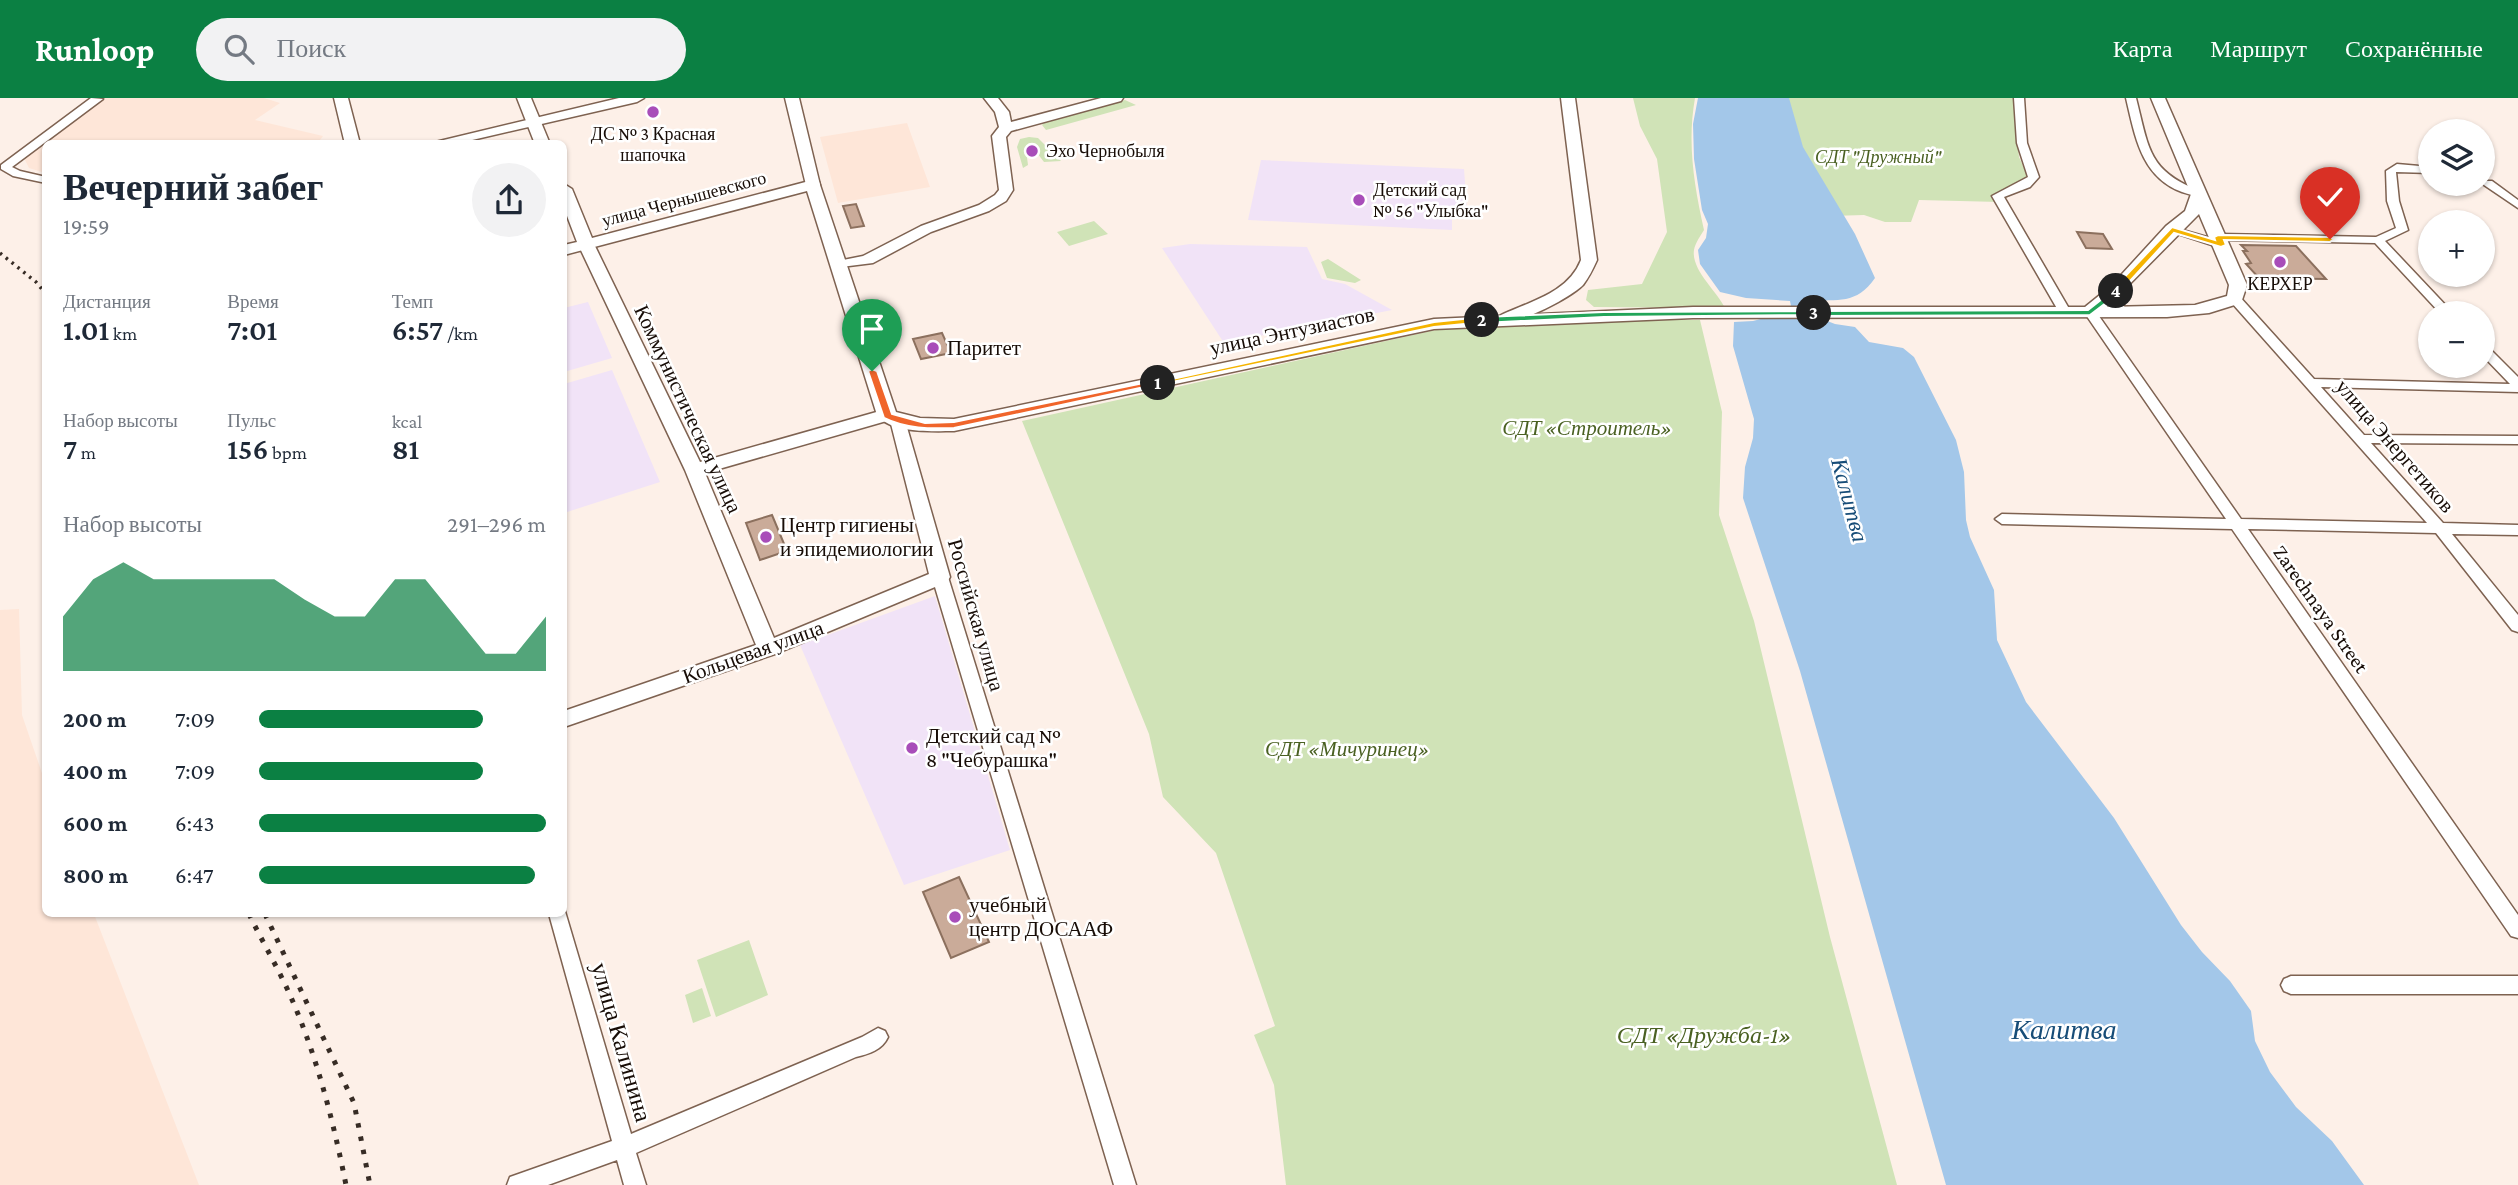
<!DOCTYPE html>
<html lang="ru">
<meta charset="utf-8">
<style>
:root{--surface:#fff;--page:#f2f2f3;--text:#1f2937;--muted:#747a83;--accent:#0b8043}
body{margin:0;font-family:"Crimson Pro",serif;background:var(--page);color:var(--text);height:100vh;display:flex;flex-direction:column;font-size:26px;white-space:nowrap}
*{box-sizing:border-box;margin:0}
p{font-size:23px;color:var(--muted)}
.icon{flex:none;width:38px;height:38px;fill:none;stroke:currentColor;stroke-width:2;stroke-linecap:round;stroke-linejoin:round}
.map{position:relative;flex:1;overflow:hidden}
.sheet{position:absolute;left:42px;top:42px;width:525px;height:777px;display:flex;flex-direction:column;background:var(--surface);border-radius:10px;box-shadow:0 2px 5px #0004}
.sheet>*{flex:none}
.fabs{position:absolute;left:2418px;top:21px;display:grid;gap:14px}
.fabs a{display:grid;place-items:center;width:77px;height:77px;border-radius:50%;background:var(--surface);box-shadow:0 2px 5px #0004;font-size:35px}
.pin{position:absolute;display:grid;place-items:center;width:60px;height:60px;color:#fff;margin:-72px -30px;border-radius:50% 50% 50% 0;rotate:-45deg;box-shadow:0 0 7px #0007}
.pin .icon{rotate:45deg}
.km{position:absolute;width:35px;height:35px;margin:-18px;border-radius:50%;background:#222;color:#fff;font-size:19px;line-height:35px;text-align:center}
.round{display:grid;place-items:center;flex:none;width:74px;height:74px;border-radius:37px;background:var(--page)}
.head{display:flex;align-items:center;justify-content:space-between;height:119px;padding:0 21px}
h1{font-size:38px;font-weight:600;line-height:52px}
.metrics{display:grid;grid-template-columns:repeat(3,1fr);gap:10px;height:119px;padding:7px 21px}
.metrics div{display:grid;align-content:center}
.metrics b{font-size:30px;font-weight:600}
.metrics small{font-size:19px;font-weight:400}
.metrics p{font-size:19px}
.chart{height:196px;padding:14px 21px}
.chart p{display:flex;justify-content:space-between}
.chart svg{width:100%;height:126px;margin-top:7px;fill:var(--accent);opacity:.7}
ul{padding:0 21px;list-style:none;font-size:23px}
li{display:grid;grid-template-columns:112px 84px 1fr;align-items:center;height:52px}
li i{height:18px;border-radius:9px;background:var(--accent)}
header{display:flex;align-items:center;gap:42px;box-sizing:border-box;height:98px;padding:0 35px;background:var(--accent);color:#fff}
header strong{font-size:33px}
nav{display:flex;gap:38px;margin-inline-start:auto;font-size:24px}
.search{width:490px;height:63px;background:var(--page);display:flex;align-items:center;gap:18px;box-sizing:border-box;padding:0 24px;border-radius:38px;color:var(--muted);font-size:26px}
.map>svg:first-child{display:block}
.built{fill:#fee6d8}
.education{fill:#f1e3f7}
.green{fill:#d0e3b7}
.water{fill:#a3c7e9}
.building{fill:#caab99;stroke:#8c705e;stroke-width:2}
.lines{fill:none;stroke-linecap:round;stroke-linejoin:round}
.minor-casing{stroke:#7e6251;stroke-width:3}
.tertiary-casing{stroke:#7e6251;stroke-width:3}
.secondary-casing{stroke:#7e6251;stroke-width:3}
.minor{fill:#fff;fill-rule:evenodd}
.tertiary{fill:#fff;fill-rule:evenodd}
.secondary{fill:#fff;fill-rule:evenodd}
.rail-far1{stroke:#372c25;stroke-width:3.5;stroke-dasharray:2.5 5;stroke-linecap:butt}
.rail{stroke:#372c25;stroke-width:5;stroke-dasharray:4.5 9;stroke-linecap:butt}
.split-1{fill:#f0652b;stroke:#fff;stroke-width:2}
.split-2{fill:#f5b400;stroke:#fff;stroke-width:2}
.split-3{fill:#22a559;stroke:#fff;stroke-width:2}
.split-4{fill:#22a559;stroke:#fff;stroke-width:2}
.split-5{fill:#f5b400;stroke:#fff;stroke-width:2}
.poi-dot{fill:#a84db9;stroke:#fff;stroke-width:2.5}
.labels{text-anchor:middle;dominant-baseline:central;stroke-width:5;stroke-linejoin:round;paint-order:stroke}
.far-poi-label{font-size:18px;fill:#180d07;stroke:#fff}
.far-park-label{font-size:18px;font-style:italic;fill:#4a6122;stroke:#fff}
.far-street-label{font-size:18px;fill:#180d07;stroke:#fff}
.street-label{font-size:21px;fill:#180d07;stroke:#fff}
.poi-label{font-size:21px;fill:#180d07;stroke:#fff;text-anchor:start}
.park-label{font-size:21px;font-style:italic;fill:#4a6122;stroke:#fff}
.water-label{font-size:23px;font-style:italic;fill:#174d78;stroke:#fff}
.near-park-label{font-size:24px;font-style:italic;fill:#4a6122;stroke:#fff}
.near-street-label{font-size:24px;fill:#180d07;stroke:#fff}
.near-water-label{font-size:28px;font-style:italic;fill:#174d78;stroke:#fff}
</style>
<header>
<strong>Runloop</strong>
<div class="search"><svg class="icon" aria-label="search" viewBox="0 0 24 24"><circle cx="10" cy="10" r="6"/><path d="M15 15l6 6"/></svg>Поиск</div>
<nav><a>Карта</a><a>Маршрут</a><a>Сохранённые</a></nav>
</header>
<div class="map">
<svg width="2518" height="1087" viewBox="0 0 2518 1087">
<rect width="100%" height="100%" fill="#fdf0e8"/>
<!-- built -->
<path class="built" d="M 104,0 L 264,0 L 280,5 L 255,22 L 323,38 L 317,46 L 46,46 L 45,75 L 29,70 L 24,60 Z
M 907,25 L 930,89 L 838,105 L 820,39 Z
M 19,511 L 22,617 L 45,684 L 46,816 L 94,816 L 199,1087 L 0,1087 L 0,512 Z"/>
<!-- education -->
<path class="education" d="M 1261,62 L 1464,71 L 1467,112 L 1452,112 L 1452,132 L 1248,122 Z
M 1190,146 L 1307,149 L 1322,181 L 1345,186 L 1392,212 L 1224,245 L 1162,150 Z
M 588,204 L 612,260 L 564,274 L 564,210 Z
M 612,272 L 660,384 L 564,415 L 564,286 Z
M 935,498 L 1010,752 L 904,787 L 800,547 Z"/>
<!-- green -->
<path class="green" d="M 1633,0 L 1695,0 C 1687,45 1694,87 1704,132 C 1701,137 1695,145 1694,152 C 1691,172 1717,193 1725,210 L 1594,209 L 1586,202 L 1588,192 L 1642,186 L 1667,134 L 1657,61 L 1640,28 Z
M 1782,0 L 2013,0 L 2019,59 L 2030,84 L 2000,104 L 1919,102 L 1911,124 L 1885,124 L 1864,117 L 1831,118 L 1812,83 Z
M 1125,2 L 1136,7 L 1046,32 L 1042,27 L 1045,23 Z
M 1029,39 L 1038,40 L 1061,63 L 1044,64 L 1034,51 L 1026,52 L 1028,67 L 1023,70 L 1017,49 L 1020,41 Z
M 1094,123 L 1108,136 L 1069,148 L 1057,134 Z
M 1328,161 L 1361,182 L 1355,185 L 1327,180 L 1321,164 Z
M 1580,222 L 1700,222 L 1722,314 L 1719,417 L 1754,523 L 1830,839 L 1897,1087 L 1286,1087 L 1274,987 L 1254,937 L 1275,928 L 1216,755 L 1163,699 L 1149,636 L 1022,323 L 1445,230 Z
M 749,842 L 768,897 L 716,919 L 697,862 Z
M 702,890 L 711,918 L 693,925 L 685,897 Z"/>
<!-- water -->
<path class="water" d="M 1698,0 L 1789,0 L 1803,49 L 1855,136 L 1875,180 C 1856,207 1839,201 1808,203 L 1812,217 L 1835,226 L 1855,229 L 1869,244 L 1903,250 L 1914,259 L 1956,342 L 1964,374 L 1966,422 L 1970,439 L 1994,492 L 1997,542 L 2026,604 L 2114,720 L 2181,827 L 2202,854 L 2230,883 L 2251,913 L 2255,943 L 2270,974 L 2296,1009 L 2332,1043 L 2364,1087 L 1946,1087 L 1800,573 L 1743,400 L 1745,369 L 1753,340 L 1754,321 L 1733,248 L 1734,224 L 1753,223 L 1792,213 L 1790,203 L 1746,200 L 1720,194 L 1700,166 L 1698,152 L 1706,140 L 1708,126 L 1702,112 L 1694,61 L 1693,26 Z"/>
<!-- building -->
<path class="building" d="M 856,106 L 864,128 L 851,130 L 843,108 Z
M 2077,134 L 2103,136 L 2112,151 L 2086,150 Z
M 2241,147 L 2296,148 L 2326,181 L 2259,180 L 2246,166 L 2251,165 L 2243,153 L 2247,153 Z
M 942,235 L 951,255 L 921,261 L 913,241 Z
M 772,417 L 787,453 L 760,462 L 746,425 Z
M 959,779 L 989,844 L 951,860 L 923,794 Z"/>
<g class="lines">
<!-- minor casing -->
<g class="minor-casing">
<path id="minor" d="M 91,0 L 103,1 L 12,69 L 20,73 L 46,79 L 46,85 L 13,78 L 1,71 L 1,67 Z
M 2014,0 L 2024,0 L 2027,45 L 2039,79 L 2030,89 L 2004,99 L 2071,214 L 2065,218 L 2059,214 L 1992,98 L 2028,79 L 2017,45 Z
M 2126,0 L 2136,0 C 2149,51 2148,74 2203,94 L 2203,98 C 2195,99 2189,96 2182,94 C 2141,79 2135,38 2126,0 Z
M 2397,66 L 2431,69 L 2431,75 L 2396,74 L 2399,103 L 2408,132 L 2385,143 L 2453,215 L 2440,215 L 2375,145 L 2218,142 L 2227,147 L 2221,150 L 2166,132 L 2172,129 L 2214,141 L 2214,137 L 2218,136 L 2376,139 L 2396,130 L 2387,103 L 2386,73 Z
M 2484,83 L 2492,83 L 2518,102 L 2518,110 L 2484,87 Z
M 2105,197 L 2109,198 L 2132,214 L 2130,217 L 2122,217 L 2101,204 L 2099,201 Z
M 2235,197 L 2239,198 L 2314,281 L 2510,286 L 2483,258 L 2483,247 L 2487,248 L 2518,279 L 2518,294 L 2321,289 L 2364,337 L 2518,338 L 2518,346 L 2371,345 L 2443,425 L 2518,427 L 2518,437 L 2452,436 L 2518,517 L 2518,534 L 2512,532 L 2436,435 L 2248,431 L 2518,817 L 2518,840 L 2511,838 L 2232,431 L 2002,426 L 1995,421 L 2002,416 L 2226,421 L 2084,214 L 2090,210 L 2094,211 L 2241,421 L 2427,425 L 2231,204 L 2229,201 Z
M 940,474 L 948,479 L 1136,1087 L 1114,1087 L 932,479 Z
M 564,810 L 631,1036 L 862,939 L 878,930 L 885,933 L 888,939 C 882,952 869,956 856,959 L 636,1055 L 646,1087 L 624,1087 L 617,1062 L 548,1087 L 507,1087 L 510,1079 L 612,1043 L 549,816 L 564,816 Z
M 2291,878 L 2518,878 L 2518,896 L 2291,896 L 2284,893 L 2281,887 L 2284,881 Z"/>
</g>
<!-- tertiary casing -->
<g class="tertiary-casing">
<path id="tertiary" d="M 619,0 L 644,0 L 637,4 L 455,46 L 427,46 Z
M 785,0 L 799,0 L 820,87 L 818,90 L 813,91 L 806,87 Z
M 984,0 L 998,0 L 1009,14 L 1011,24 L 1101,0 L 1123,0 L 1121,3 L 1011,33 L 1006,39 L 1013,92 L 1006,103 L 989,113 L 931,134 L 873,165 L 833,170 L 831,167 L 833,164 L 863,158 L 921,128 L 979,107 L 995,97 L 999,92 L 992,38 L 999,29 L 995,14 Z
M 1561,0 L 1575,0 L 1597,162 C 1593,171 1589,179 1583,187 C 1571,199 1518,228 1501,223 L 1499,220 L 1501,217 C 1531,203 1568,195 1581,162 Z
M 586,141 L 594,146 L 700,364 L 887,311 L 893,313 L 895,318 L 904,319 L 950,479 L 947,484 L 775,556 L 564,629 L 564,613 L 756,547 L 685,372 L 578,146 ZM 890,322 L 929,476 L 774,540 L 705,375 Z"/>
</g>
<!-- secondary casing -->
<g class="secondary-casing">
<path id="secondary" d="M 334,0 L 348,0 L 360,46 L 345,46 Z
M 517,0 L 531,0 L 550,46 L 535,46 Z
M 2151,0 L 2165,0 L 2247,187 L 2241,205 L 2209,215 L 2167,219 L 1693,220 L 1434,231 L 954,333 C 932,333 892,336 877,317 L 807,93 L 564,157 L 564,147 L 577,144 L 564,110 L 564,86 L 572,91 L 592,140 L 813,82 L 819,84 L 896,314 L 920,320 L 954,321 L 1434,221 L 1693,209 L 2085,209 L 2111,188 L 2166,128 L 2185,113 L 2191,96 ZM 2199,116 L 2229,187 L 2227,198 L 2195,207 L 2107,209 Z"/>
</g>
<!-- minor -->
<use href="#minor" class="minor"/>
<!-- tertiary -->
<use href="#tertiary" class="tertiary"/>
<!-- secondary -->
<use href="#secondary" class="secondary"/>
<!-- rail-far1 -->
<path class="rail-far1" d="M 0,155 L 36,184 L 46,196"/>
<!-- rail -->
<path class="rail" d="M 249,816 C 262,843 278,870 290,897 C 317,958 333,1022 346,1087
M 265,816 L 354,1005 L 370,1087"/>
</g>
<!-- split-1 -->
<path class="split-1" d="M 872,271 L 877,273 L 892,316 L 925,325 L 954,324 L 1158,282 L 1163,285 L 954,330 C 930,331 906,331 884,320 L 868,273 Z"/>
<!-- split-2 -->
<path class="split-2" d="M 1482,219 L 1485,220 L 1485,224 L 1434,229 L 1158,287 L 1154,285 L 1434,224 Z"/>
<!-- split-3 -->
<path class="split-3" d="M 1814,213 L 1818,215 L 1817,217 L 1604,219 L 1482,225 L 1477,222 L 1482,219 L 1604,214 Z"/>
<!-- split-4 -->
<path class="split-4" d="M 2116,190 L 2120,193 L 2119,195 L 2090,217 L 1814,218 L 1809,215 L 1814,213 L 2088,212 Z"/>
<!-- split-5 -->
<path class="split-5" d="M 2172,129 L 2215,142 L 2214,139 L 2218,137 L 2330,139 L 2334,141 L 2330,144 L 2224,142 L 2226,147 L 2221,149 L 2174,135 L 2119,195 L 2113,195 L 2113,191 Z"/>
<!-- markers -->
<g class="poi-dot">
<circle cx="653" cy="14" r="7"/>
<circle cx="1032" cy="53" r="7"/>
<circle cx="1359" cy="102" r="7"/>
<circle cx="2280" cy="164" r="7"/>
<circle cx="933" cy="250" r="7"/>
<circle cx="766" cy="439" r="7"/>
<circle cx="912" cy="650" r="7"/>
<circle cx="955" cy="819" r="7"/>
</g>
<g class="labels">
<!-- far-poi labels -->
<g class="far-poi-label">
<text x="653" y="36">ДС № 3 Красная<tspan x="653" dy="21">шапочка</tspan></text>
<text x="1046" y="53" text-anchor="start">Эхо Чернобыля</text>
<text x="1373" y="92" text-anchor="start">Детский сад<tspan x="1373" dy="21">№ 56 "Улыбка"</tspan></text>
<text x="2280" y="186">КЕРХЕР</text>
</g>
<!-- far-park labels -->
<g class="far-park-label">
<text x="1878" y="59">СДТ "Дружный"</text>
</g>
<!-- far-street labels -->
<g class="far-street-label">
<text transform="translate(684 101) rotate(-15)">улица Чернышевского</text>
</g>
<!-- street labels -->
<g class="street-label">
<text transform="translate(1292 233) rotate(-12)">улица Энтузиастов</text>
<text transform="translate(688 311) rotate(65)">Коммунистическая улица</text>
<text transform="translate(2395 348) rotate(49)">улица Энергетиков</text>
<text transform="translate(2321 511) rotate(55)">Zarechnaya Street</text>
<text transform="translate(976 517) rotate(74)">Российская улица</text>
<text transform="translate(753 554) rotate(-20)">Кольцевая улица</text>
</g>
<!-- poi labels -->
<g class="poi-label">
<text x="947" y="250">Паритет</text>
<text x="780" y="427">Центр гигиены<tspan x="780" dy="24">и эпидемиологии</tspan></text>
<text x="926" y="638">Детский сад №<tspan x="926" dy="24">8 "Чебурашка"</tspan></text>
<text x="969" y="807">учебный<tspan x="969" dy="24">центр ДОСААФ</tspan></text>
</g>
<!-- park labels -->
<g class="park-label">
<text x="1587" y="330">СДТ «Строитель»</text>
<text x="1347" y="651">СДТ «Мичуринец»</text>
</g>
<!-- water labels -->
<g class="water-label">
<text transform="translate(1850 402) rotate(75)">Калитва</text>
</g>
<!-- near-park labels -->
<g class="near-park-label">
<text x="1704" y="936">СДТ «Дружба-1»</text>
</g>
<!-- near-street labels -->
<g class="near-street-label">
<text transform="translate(622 944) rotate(74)">улица Калинина</text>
</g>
<!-- near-water labels -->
<g class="near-water-label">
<text x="2064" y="931">Калитва</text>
</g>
</g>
</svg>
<div class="fabs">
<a><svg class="icon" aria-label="layers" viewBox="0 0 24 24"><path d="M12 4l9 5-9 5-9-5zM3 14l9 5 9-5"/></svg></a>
<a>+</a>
<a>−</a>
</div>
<div class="pin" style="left:872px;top:273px;background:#1e9e55"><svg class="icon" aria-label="arrive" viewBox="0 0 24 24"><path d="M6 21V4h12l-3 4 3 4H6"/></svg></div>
<div class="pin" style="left:2330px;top:141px;background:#d93025"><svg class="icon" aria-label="check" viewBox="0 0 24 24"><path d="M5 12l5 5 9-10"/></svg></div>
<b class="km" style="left:1158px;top:285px">1</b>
<b class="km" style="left:1482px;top:222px">2</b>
<b class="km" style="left:1814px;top:215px">3</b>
<b class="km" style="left:2116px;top:193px">4</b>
<section class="sheet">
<div class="head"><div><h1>Вечерний забег</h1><p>19:59</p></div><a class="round"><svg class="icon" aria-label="share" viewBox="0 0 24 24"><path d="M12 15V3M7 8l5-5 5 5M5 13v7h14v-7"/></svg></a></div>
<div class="metrics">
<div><p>Дистанция</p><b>1.01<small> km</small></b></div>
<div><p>Время</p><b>7:01</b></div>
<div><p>Темп</p><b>6:57<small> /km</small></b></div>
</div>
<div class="metrics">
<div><p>Набор высоты</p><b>7<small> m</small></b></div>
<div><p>Пульс</p><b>156<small> bpm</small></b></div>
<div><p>kcal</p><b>81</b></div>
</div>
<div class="chart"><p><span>Набор высоты</span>291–296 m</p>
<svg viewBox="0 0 160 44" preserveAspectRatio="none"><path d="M0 44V25L10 12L20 6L30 12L40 12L50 12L60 12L70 12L80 19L90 25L100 25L110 12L120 12L130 25L140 38L150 38L160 25V44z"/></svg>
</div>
<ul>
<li><b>200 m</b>7:09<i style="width:78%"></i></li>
<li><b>400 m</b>7:09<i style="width:78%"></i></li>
<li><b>600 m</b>6:43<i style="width:100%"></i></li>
<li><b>800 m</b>6:47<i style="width:96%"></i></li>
</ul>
</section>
</div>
